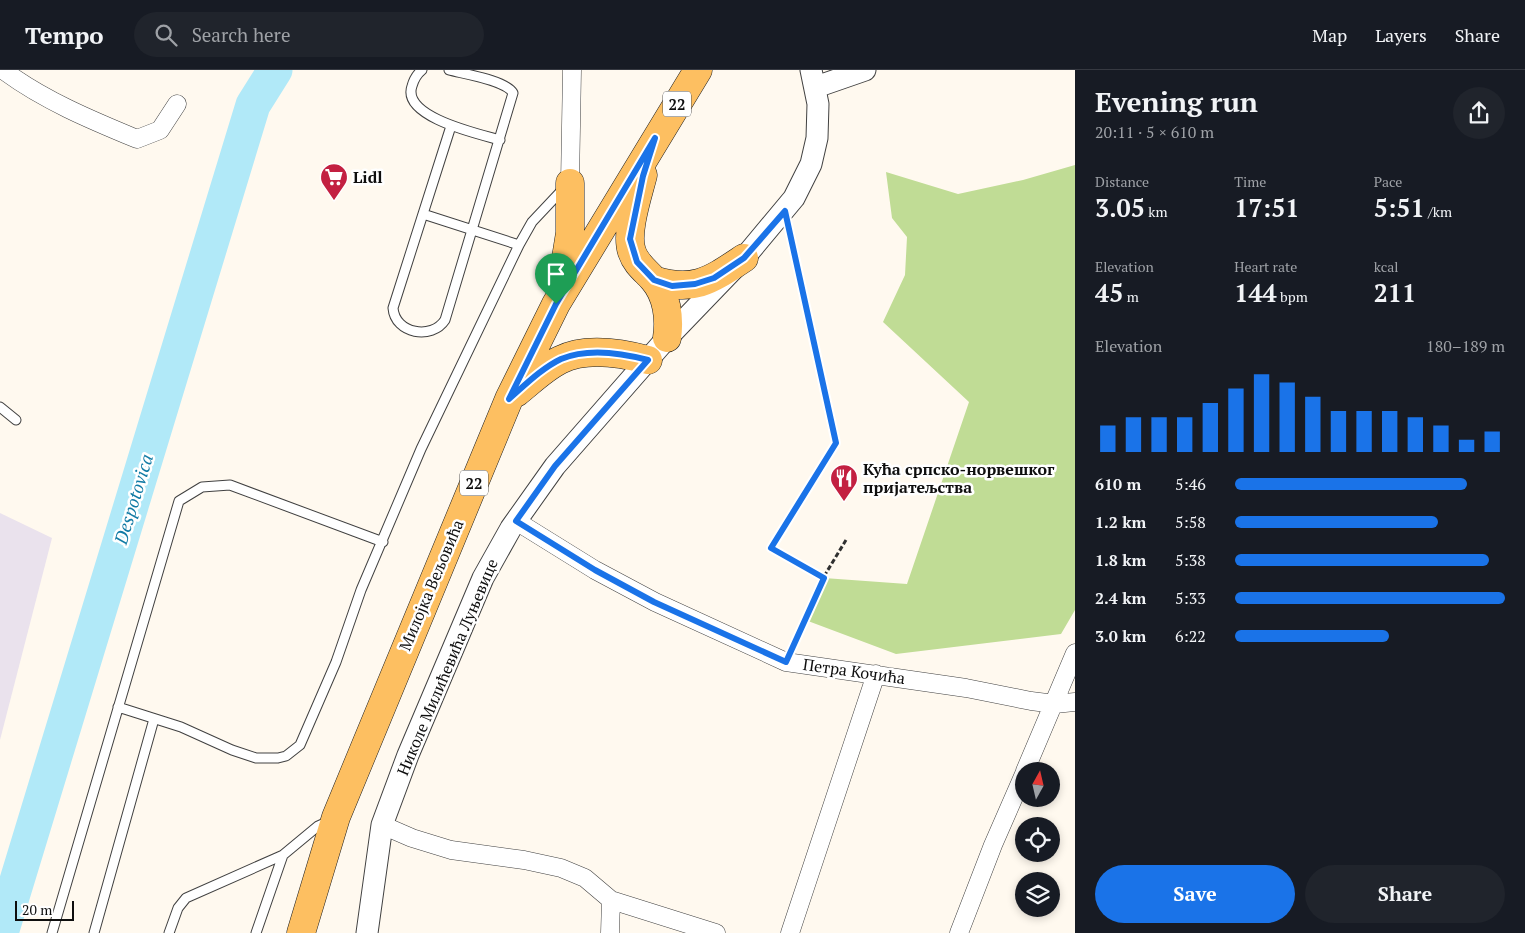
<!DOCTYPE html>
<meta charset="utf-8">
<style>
:root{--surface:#171b24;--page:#20242c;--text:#f1f3f6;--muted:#9ea1a6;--line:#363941;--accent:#1a73e8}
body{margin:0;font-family:"PT Serif",serif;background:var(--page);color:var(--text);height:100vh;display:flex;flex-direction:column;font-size:19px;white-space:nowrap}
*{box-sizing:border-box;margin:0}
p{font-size:16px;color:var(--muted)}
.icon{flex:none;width:28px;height:28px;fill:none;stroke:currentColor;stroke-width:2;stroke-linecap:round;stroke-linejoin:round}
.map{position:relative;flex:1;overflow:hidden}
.drawer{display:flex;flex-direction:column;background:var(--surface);width:450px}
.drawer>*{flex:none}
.needle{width:32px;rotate:8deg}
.fabs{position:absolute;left:1015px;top:692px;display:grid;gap:10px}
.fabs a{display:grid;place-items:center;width:45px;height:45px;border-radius:50%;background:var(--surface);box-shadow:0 2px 8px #0003;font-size:25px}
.scale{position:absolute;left:15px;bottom:12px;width:59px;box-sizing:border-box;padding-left:5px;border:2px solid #0e0e0e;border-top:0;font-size:14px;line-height:18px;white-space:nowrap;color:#0e0e0e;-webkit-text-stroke:4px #fff;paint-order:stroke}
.pin{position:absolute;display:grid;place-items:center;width:42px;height:42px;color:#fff;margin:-51px -21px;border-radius:50% 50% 50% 0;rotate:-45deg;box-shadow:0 0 5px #0007}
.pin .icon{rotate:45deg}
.round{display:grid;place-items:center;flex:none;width:52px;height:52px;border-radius:26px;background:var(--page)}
.head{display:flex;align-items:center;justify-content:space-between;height:85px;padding:0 20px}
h1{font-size:28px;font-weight:700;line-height:38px}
.stats{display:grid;grid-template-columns:repeat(3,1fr);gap:8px;height:85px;padding:5px 20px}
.stats div{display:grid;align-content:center}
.stats b{font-size:25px;font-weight:700}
.stats small{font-size:14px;font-weight:400}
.stats p{font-size:14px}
.chart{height:140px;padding:10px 20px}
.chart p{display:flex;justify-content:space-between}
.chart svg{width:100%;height:90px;margin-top:5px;stroke:var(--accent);stroke-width:6}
.primary-button{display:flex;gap:10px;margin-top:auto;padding:10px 20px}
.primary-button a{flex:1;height:58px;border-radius:30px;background:var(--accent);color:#fff;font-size:20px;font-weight:700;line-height:58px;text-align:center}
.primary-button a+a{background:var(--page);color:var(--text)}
ul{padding:0 20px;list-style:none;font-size:16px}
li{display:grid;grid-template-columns:80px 60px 1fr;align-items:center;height:38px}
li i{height:12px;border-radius:6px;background:var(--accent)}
header{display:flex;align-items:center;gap:30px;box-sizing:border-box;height:70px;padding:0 25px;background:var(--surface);border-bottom:1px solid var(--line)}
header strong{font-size:24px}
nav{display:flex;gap:28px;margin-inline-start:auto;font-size:18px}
.search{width:350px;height:45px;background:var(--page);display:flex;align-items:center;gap:12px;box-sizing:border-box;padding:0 18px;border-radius:28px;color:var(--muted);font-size:19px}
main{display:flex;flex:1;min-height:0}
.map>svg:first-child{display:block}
.industrial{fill:#eae2ed}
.forest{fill:#c0dc95}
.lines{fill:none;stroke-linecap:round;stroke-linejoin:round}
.river{stroke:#b1e9f8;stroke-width:35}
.service-casing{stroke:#414141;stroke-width:11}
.minor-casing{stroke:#414141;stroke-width:19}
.tertiary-casing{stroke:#414141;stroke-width:23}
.primary-casing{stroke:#1f1f1f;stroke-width:29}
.path{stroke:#303030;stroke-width:3;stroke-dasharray:5 2.5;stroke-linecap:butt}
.service{stroke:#fff;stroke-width:9}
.minor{stroke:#fff;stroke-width:18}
.tertiary{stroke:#fff;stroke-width:21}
.primary{stroke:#fdbf61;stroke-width:28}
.route-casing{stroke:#fff;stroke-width:10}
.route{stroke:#1a73e8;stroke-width:6}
.labels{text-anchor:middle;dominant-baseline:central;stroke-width:5;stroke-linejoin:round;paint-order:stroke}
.shield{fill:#fff;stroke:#565656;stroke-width:1}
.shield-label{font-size:15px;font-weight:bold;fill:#0e0e0e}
.poi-label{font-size:16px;font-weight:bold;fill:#0e0e0e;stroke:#fff;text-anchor:start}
.street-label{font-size:16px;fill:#0e0e0e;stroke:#fff}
.water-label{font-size:18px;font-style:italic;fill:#127ba5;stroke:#fff}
</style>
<header>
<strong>Tempo</strong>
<div class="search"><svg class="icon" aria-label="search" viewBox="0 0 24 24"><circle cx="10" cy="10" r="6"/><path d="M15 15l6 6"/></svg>Search here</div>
<nav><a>Map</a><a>Layers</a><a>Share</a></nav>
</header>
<main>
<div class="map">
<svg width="1075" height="863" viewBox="0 0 1075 863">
<rect width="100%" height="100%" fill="#fff9ef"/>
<!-- industrial -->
<path class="industrial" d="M 0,443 L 52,468 L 0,670 Z"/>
<!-- forest -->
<path class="forest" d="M 1075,95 L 1075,540 L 1061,564 L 896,584 L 808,551 L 824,508 L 907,514 L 969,332 L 883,252 L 905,205 L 907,167 L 892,148 L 886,102 L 958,124 L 1023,110 Z"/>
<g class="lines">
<!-- river -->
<path class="river" d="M 1,863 L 253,35 L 275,0"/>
<!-- service casing -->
<g class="service-casing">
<path id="service" d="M 422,0 C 417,4 414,9 412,16 C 401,47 479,64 500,70
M 449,0 C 464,4 505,10 513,23 L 445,250 C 432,270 395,264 393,238 L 451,56
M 423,144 L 519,175
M 0,337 L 16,350
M 118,637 L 181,657 L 232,680 L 256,688 L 278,688 L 286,686 L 300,675 L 336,592 L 361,520 L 421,379 L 519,175 L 532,152 L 564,118
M 52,863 L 179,431 L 202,417 L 230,415 L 383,472
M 94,863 L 154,649
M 169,863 L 178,838 L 186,828 L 283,785
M 256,863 L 283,785 L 318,756 L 329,751"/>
</g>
<!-- minor casing -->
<g class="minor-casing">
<path id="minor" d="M 3,0 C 43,30 91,50 137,69 L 160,60 L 177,34
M 570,113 L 572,0
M 516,451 L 595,500 L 655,532 L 786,592 L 966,618 L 1031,631 L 1055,634 L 1075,632
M 1025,701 L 1075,583
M 382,755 L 412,768 L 451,780 L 524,790 L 561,798 L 585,808 L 611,830 L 716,863
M 610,863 L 611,830
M 790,863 L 876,604
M 959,863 L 993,775 L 1024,704"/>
</g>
<!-- tertiary casing -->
<g class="tertiary-casing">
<path id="tertiary" d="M 816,17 L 865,0
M 367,863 L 382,755 L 408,685 L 483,508 L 511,458 L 555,396 L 667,268 L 744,188 L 794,128 L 811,94 L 817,68 L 818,34 L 811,0"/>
</g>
<!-- primary casing -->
<g class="primary-casing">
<path id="primary" d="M 643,105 C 638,125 625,163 632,182 C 636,194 645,200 653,209 C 667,225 670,248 667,268
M 654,210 C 694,223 711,210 744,188
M 562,213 L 570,163 L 570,113
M 516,323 C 530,312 544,298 560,290 C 585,277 622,283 648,290
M 301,863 L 336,747 L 509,329 L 556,234 L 698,0"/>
</g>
<!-- path -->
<path class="path" d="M 790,163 L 836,373 L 771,478 L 823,508
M 794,575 L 823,508 L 846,470"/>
<!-- service -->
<use href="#service" class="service"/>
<!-- minor -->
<use href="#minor" class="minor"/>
<!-- tertiary -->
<use href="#tertiary" class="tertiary"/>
<!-- primary -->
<use href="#primary" class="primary"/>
</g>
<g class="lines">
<!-- route casing -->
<g class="route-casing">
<path id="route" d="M 655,68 L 643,106 L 630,169 L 637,192 L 654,210 L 672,216 L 695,214 L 714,208 L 744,188 L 785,141 L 836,373 L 771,478 L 824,508 L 786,592 L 654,532 L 595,500 L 516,451 L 555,396 L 648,290 C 622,283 587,278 561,289 C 542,298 525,315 509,329 L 556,234 Z"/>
</g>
<!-- route -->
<use href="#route" class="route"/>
</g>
<!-- icons -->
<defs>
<g id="supermarket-pin" transform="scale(1.4375)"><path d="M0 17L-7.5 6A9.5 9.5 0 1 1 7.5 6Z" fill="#c32041" stroke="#fff"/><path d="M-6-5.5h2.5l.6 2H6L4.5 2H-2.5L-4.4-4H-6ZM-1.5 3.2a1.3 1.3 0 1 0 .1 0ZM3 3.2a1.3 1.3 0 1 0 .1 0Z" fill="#fff"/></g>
<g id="restaurant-pin" transform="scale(1.4375)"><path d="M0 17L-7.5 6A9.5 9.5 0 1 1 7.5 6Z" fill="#c32041" stroke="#fff"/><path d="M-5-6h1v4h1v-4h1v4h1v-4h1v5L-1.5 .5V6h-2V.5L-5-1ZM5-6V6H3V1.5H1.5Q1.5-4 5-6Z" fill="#fff"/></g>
</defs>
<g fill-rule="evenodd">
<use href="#supermarket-pin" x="334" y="107"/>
<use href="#restaurant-pin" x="844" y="408"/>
</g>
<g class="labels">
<!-- shield labels -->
<g class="shield">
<rect x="663" y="21.5" width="28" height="25" rx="4"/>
<rect x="460" y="400.5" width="28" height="25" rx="4"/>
</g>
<g class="shield-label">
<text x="677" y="34">22</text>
<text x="474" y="413">22</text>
</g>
<!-- poi labels -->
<g class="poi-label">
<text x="353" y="107">Lidl</text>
<text x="863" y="399">Кућа српско-норвешког<tspan x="863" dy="18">пријатељства</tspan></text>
</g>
<!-- street labels -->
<g class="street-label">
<text transform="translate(431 515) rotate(-67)">Милојка Вељовића</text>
<text transform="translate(447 597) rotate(-67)">Николе Милићевића Луњевице</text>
<text transform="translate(854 601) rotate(8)">Петра Кочића</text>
</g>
<!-- water labels -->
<g class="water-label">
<text transform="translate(133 429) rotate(-73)">Despotovica</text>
</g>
</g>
</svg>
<div class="fabs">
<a><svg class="needle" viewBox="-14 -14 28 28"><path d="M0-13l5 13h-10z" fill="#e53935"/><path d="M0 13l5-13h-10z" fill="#9ea1a6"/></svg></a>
<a><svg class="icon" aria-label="locate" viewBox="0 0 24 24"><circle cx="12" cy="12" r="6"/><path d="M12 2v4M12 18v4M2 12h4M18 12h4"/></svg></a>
<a><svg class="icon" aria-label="layers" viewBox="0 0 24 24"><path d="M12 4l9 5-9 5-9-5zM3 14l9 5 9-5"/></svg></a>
</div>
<div class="scale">20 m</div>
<div class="pin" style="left:556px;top:234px;background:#1e9e55"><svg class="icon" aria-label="arrive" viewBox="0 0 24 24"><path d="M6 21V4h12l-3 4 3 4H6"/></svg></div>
</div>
<section class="drawer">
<div class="head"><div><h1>Evening run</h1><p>20:11 · 5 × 610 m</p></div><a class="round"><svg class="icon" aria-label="share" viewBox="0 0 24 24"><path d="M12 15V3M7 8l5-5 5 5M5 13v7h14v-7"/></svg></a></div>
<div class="stats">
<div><p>Distance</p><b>3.05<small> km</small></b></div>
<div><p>Time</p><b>17:51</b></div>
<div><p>Pace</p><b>5:51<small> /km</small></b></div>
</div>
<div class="stats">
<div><p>Elevation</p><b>45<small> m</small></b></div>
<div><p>Heart rate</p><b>144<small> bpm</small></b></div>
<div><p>kcal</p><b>211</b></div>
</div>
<div class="chart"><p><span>Elevation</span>180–189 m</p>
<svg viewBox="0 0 160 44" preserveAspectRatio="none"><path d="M5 44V31M15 44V27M25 44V27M35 44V27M45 44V20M55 44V13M65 44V6M75 44V10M85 44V17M95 44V24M105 44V24M115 44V24M125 44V27M135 44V31M145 44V38M155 44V34"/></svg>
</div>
<ul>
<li><b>610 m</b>5:46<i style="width:86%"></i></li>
<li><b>1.2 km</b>5:58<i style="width:75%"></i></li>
<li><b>1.8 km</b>5:38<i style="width:94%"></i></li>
<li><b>2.4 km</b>5:33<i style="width:100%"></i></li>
<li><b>3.0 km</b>6:22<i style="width:57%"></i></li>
</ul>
<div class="primary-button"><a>Save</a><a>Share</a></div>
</section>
</main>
